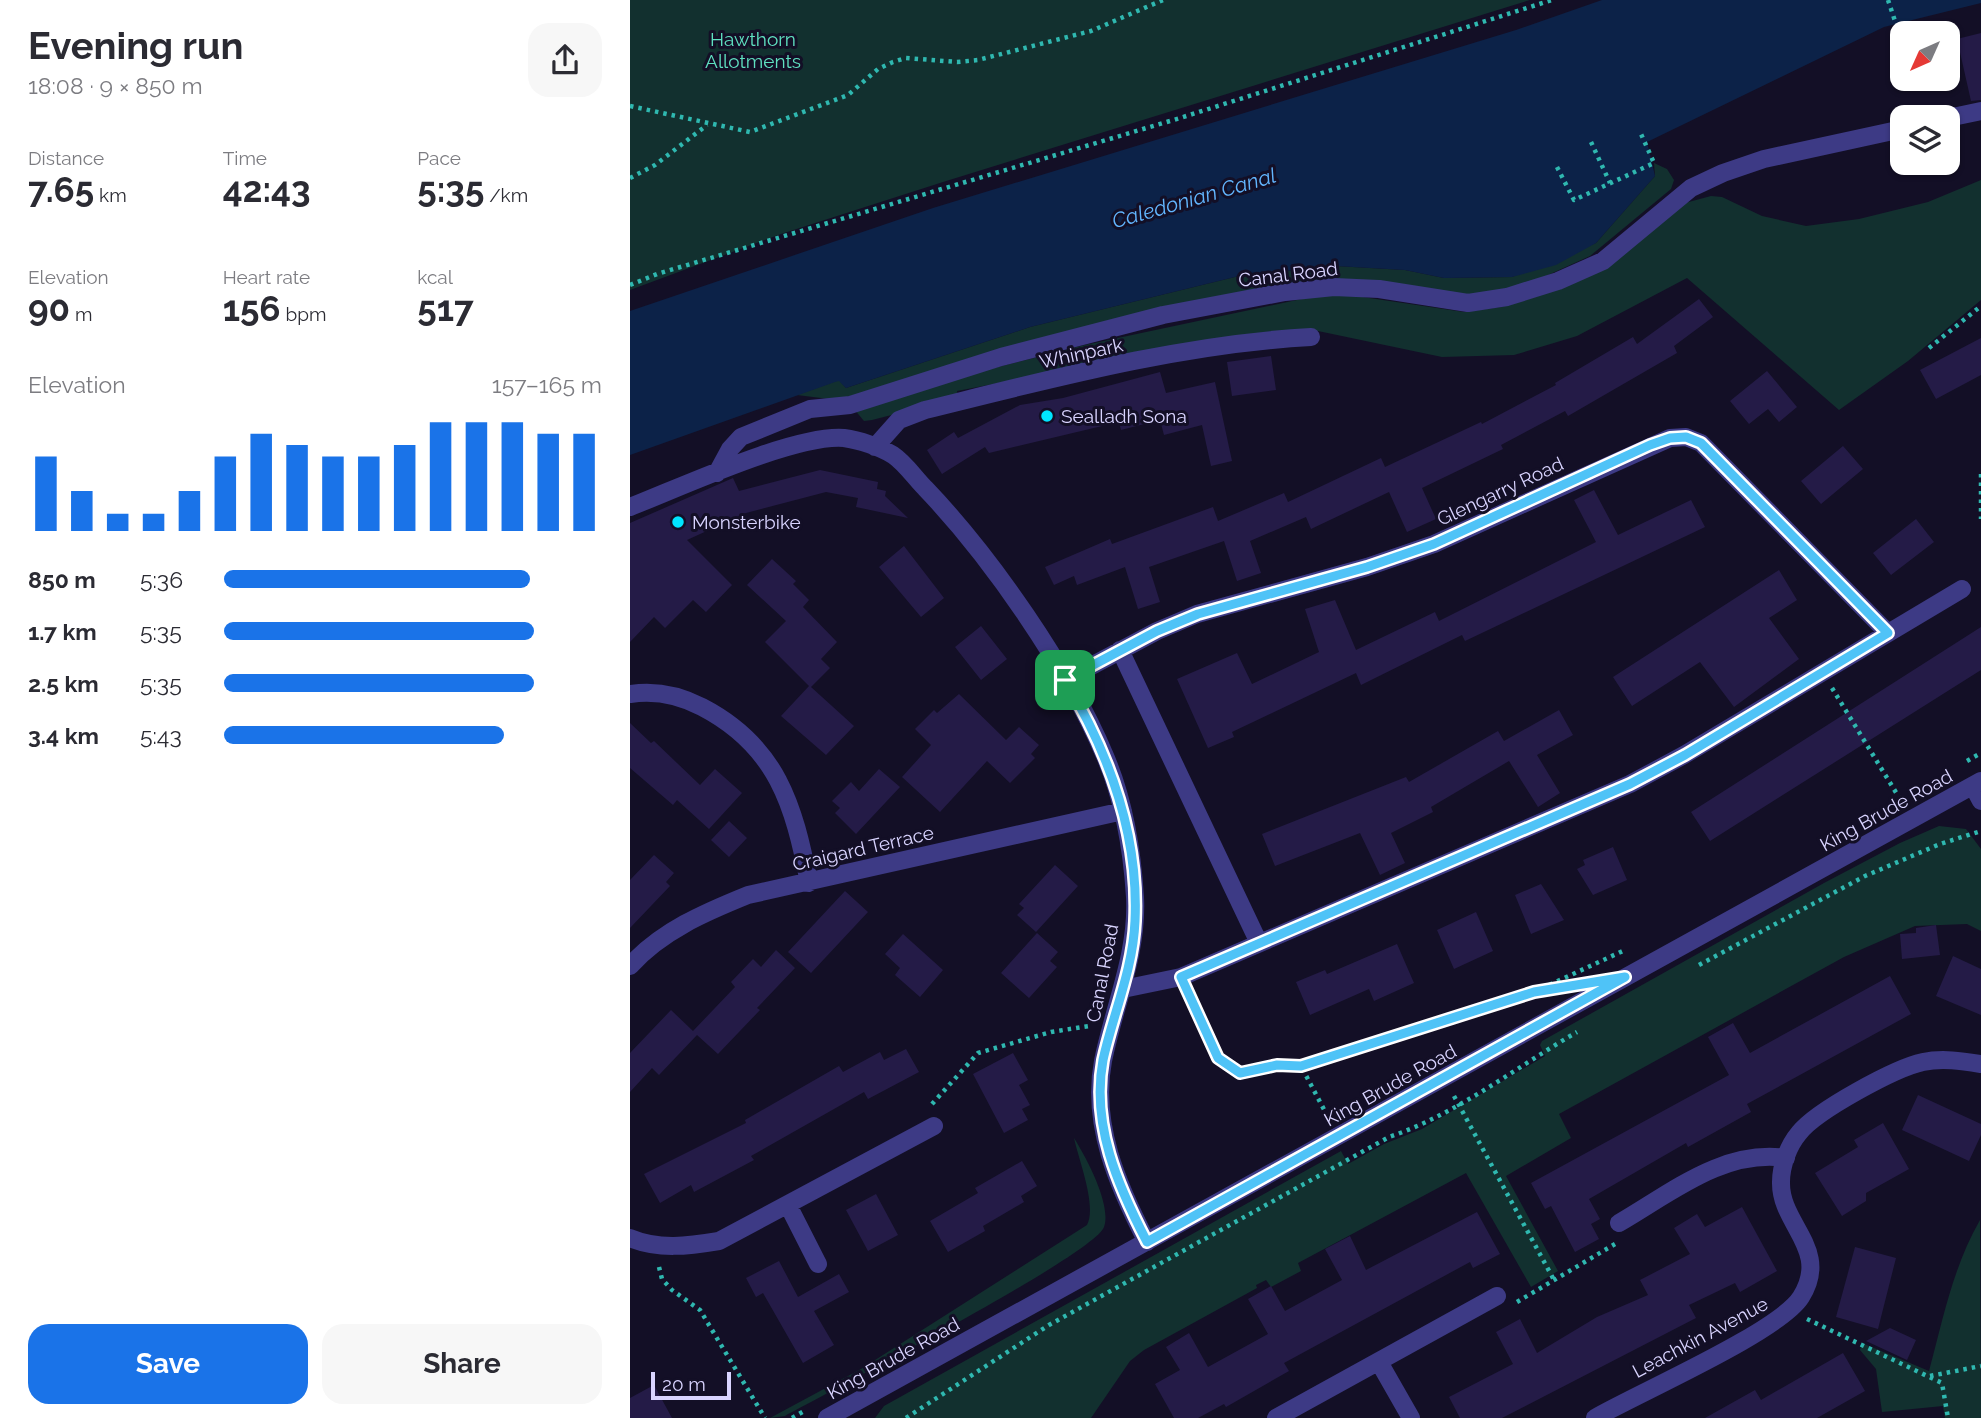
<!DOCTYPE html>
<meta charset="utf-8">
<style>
:root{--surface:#fff;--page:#f7f7f7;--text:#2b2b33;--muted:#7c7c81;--accent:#1a73e8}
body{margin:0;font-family:Raleway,sans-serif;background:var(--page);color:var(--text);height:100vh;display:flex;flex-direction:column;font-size:26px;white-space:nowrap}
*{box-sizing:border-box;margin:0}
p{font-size:23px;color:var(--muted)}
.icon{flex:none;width:38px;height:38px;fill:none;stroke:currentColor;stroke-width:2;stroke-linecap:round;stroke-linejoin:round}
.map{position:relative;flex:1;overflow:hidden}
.sheet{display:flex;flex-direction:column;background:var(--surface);width:630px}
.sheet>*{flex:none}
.needle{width:46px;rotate:225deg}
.buttons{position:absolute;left:1260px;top:21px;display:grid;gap:14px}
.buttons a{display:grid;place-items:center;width:70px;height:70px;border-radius:14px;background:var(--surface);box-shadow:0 2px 5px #0004;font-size:35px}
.scale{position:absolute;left:21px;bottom:18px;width:80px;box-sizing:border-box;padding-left:7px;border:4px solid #d9d4ff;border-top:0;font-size:19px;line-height:24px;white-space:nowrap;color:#d9d4ff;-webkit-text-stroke:5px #130f26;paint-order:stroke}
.pin{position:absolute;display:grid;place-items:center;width:60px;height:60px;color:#fff;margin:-30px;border-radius:14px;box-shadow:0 4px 10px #0006}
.round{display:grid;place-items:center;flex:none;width:74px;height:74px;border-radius:21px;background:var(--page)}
.overview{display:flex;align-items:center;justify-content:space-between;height:119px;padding:0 28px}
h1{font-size:38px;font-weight:700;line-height:52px}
.figures{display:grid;grid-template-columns:repeat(3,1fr);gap:10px;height:119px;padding:7px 28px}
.figures div{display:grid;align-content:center}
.figures b{font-size:35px;font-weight:700}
.figures small{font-size:19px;font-weight:400}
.figures p{font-size:19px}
.chart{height:196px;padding:14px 28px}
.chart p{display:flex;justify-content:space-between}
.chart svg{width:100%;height:126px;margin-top:7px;stroke:var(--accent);stroke-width:6}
.primary-button{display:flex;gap:14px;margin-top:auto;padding:14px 28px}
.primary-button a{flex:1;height:80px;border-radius:21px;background:var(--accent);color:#fff;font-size:28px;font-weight:700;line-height:80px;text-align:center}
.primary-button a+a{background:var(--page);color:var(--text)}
ul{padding:0 28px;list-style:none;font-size:23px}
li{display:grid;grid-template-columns:112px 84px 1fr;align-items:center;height:52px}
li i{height:18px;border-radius:9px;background:var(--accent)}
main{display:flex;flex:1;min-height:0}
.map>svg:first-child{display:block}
.green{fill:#12302f}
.water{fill:#0c2248}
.building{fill:#241b47}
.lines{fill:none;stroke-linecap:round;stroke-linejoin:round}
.path{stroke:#2fb8b0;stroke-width:4.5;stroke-dasharray:3.5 5;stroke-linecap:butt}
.minor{stroke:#3d3a85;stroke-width:18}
.route-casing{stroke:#fff;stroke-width:14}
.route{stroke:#4fc3f7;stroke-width:9}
.poi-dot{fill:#00e5ff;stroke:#130f26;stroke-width:2.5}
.labels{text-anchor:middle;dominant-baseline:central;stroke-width:6;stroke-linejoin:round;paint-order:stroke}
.park-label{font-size:19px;fill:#5fe0c0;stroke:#130f26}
.street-label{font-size:19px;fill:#d9d4ff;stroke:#130f26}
.poi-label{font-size:19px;fill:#d9d4ff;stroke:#130f26;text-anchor:start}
.water-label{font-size:21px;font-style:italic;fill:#62b6ff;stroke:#130f26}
</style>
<main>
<section class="sheet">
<div class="overview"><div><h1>Evening run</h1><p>18:08 · 9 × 850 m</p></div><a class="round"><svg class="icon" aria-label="share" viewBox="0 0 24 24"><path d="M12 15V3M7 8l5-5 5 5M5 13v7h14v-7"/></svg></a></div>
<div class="figures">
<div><p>Distance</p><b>7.65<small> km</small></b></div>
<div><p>Time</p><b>42:43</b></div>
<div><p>Pace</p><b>5:35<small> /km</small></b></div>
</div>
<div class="figures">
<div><p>Elevation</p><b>90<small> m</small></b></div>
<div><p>Heart rate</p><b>156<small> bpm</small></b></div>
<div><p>kcal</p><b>517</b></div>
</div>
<div class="chart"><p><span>Elevation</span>157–165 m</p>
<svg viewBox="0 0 160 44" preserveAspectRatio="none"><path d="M5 44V18M15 44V30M25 44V38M35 44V38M45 44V30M55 44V18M65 44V10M75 44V14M85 44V18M95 44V18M105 44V14M115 44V6M125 44V6M135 44V6M145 44V10M155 44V10"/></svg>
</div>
<ul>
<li><b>850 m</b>5:36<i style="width:81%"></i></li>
<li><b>1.7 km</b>5:35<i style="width:82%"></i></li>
<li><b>2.5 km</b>5:35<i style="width:82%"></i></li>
<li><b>3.4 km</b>5:43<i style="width:74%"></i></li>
</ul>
<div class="primary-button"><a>Save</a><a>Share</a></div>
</section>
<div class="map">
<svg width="1351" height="1418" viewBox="0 0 1351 1418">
<rect width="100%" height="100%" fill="#130f26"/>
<!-- green -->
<path class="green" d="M 0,0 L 900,0 L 313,182 L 151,234 L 0,290 Z
M 1024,163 L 1037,169 L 1044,180 L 1041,189 L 960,256 L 907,280 L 874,290 L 840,295 L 697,281 L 651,284 L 536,307 L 207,400 L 167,395 L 209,380 L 216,388 L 400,327 L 613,275 L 706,266 L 775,270 L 814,278 L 882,277 L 966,243 L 1025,176 Z
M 1351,180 L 1351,300 L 1278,361 L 1209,410 L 1057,278 L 947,336 L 884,355 L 812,357 L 688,331 L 635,332 L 327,391 L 328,398 L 242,420 L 234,421 L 224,409 L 348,372 L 455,345 L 681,297 L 719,295 L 834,312 L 871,307 L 908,296 L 1055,203 L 1081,196 L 1092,197 L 1132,216 L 1176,226 L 1229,219 L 1298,202 Z
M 1309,826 L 1336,829 L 1351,849 L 1351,931 L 1337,924 L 1285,926 L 1214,957 L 929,1114 L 941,1138 L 876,1176 L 928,1271 L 901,1287 L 836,1173 L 668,1263 L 671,1271 L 641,1287 L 636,1280 L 626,1285 L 627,1288 L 514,1350 L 500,1361 L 461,1418 L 245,1418 L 254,1406 L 711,1151 L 718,1164 L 754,1144 L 792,1129 L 915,1056 L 910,1045 L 912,1041 L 1194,883 L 1270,843 Z
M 444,1138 C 456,1157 482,1205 474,1227 C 465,1254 199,1392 155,1416 L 140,1418 L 231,1369 L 457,1225 C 467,1206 449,1161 444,1138 Z
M 1350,1220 L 1351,1418 L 1315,1418 L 1313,1406 L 1252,1412 L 1246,1369 L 1230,1350 L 1232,1343 L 1299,1371 C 1313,1319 1323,1267 1350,1220 Z"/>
<!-- water -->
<path class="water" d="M 972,0 L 1351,0 L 1351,3 L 1254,27 L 1017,142 L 1025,176 L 966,243 L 926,265 L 882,277 L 814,278 L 775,270 L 706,266 L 613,275 L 400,327 L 216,388 L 209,381 L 205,382 L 0,455 L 0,311 L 303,208 L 886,30 Z"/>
<!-- building -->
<path class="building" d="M 1351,33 L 1351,100 L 1341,101 L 1327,39 Z
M 1069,299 L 1083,317 L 1044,346 L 1047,353 L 938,416 L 935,411 L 871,445 L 873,449 L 792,488 L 806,519 L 777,532 L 759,492 L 681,529 L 676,517 L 620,541 L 631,573 L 607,581 L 594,541 L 519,567 L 530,602 L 508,609 L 495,567 L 447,585 L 444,576 L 424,585 L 415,567 L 480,539 L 482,544 L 583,507 L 588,521 L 654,493 L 658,502 L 751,458 L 755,467 L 851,422 L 852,424 L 926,385 L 925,383 L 1003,337 L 1007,344 Z
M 1351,338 L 1351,375 L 1306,399 L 1290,370 Z
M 641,356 L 646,390 L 602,396 L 597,362 Z
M 1137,371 L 1167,407 L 1149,422 L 1138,409 L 1119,424 L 1100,401 Z
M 530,372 L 536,393 L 585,382 L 602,461 L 581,466 L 572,425 L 534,435 L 530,420 L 491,430 L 489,422 L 359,453 L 355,447 L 312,474 L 297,450 L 324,432 L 328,438 L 390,405 L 433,398 Z
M 1213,446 L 1233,469 L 1191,504 L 1171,481 Z
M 190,470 L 248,482 L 247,489 L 256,491 L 255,496 L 278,518 L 226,507 L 228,498 L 196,492 L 116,513 L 57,540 L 102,585 L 76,612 L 63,600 L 35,628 L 24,617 L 0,642 L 0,523 L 103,478 L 109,491 Z
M 964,490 L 988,535 L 1061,500 L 1075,527 L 835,641 L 832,635 L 731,685 L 726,673 L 602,732 L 604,737 L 578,748 L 547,679 L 607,653 L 622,684 L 689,652 L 675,609 L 705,600 L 726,650 L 805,612 L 809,621 L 966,542 L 944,500 Z
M 1286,519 L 1304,542 L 1261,575 L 1243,553 Z
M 274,546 L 314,598 L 291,617 L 249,567 Z
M 142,559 L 166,581 L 163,584 L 179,600 L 173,607 L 207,642 L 191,659 L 200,668 L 181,687 L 224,726 L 196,755 L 151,716 L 179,686 L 135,642 L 156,621 L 117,585 Z
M 1149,570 L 1167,600 L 1139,618 L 1169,659 L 1104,707 L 1070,662 L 1002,706 L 983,677 Z
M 351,626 L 377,659 L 351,680 L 325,647 Z
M 1351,627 L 1351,670 L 1080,841 L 1061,812 Z
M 329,694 L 376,740 L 389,727 L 409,745 L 401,754 L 405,758 L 380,783 L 357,761 L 310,812 L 272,777 L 301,745 L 285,729 L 304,710 L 307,713 Z
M 929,710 L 943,735 L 907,755 L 930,793 L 908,807 L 879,761 L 801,807 L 803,812 L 761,833 L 775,863 L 750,875 L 730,833 L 645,866 L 632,834 L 776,777 L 779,782 L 868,731 L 874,741 Z
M 0,723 L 21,743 L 24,741 L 70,785 L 85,769 L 112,793 L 79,829 L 47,800 L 43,805 L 0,768 Z
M 249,769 L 270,787 L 226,834 L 205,813 L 210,808 L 202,801 L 221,782 L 229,791 Z
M 99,821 L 117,838 L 99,857 L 81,840 Z
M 983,847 L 997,880 L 963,895 L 947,869 L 955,865 L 953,860 Z
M 24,855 L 44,873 L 36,882 L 40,886 L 0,928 L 0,880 Z
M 425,865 L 448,886 L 406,932 L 387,915 L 394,908 L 389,904 Z
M 911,884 L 934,920 L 901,934 L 885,895 Z
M 215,891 L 238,912 L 181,973 L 158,952 Z
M 846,912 L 863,951 L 824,969 L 807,930 Z
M 1306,925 L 1310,955 L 1272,959 L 1270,934 L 1286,933 L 1286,928 Z
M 407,933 L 428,952 L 420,961 L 427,967 L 399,998 L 371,973 Z
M 273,934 L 313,970 L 290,997 L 265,975 L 270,968 L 255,954 Z
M 767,944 L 784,983 L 744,1001 L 739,989 L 680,1015 L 666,982 L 695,970 L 697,974 Z
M 146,950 L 165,968 L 127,1008 L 130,1010 L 88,1054 L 67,1035 L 29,1075 L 22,1068 L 0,1092 L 0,1053 L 41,1010 L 63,1031 L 105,987 L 101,982 L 123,959 L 131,967 Z
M 1323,956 L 1351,969 L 1351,1015 L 1306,996 Z
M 1260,976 L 1281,1014 L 1117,1104 L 1121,1112 L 1058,1147 L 1056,1143 L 959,1199 L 970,1219 L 961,1224 L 969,1239 L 945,1252 L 921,1206 L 915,1209 L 901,1183 L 1099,1075 L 1078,1037 L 1103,1023 L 1120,1053 Z
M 276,1049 L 289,1072 L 238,1099 L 234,1092 L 121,1156 L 124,1160 L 64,1192 L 61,1185 L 30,1203 L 14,1174 L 116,1123 L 115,1120 L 209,1066 L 213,1072 L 250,1052 L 254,1060 Z
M 383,1053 L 398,1080 L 389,1085 L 400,1105 L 392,1109 L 398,1120 L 374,1133 L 343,1074 Z
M 1288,1095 L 1351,1124 L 1351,1135 L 1339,1161 L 1272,1130 Z
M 1253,1123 L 1279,1169 L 1236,1193 L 1236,1201 L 1212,1216 L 1185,1173 L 1228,1147 L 1224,1140 Z
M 392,1161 L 407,1186 L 391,1196 L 394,1202 L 353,1226 L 355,1231 L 318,1252 L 300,1221 L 348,1193 L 345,1188 Z
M 246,1194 L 268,1235 L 238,1251 L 216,1210 Z
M 1112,1207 L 1147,1271 L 1110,1292 L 1105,1283 L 1059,1305 L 1066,1318 L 872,1418 L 830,1418 L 819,1397 L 883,1364 L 866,1332 L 890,1319 L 907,1353 L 967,1317 L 1018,1295 L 1010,1280 L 1060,1254 L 1044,1228 L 1067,1214 L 1075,1227 Z
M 847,1212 L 870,1254 L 843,1268 L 840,1262 L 654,1363 L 659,1371 L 596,1407 L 594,1404 L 568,1418 L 544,1418 L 525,1384 L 550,1370 L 536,1347 L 559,1333 L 578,1367 L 638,1334 L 618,1299 L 641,1286 L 655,1311 L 712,1280 L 695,1249 L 720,1236 L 736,1270 Z
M 1225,1247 L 1266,1258 L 1248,1329 L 1206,1317 Z
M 149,1261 L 168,1297 L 209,1274 L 219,1292 L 184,1311 L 204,1345 L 173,1363 L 133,1293 L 126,1297 L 116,1278 Z
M 1260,1328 L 1286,1340 L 1277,1360 L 1236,1341 Z
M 1213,1353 L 1235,1391 L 1187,1418 L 1075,1418 L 1125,1390 L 1131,1400 Z
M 24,1385 L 42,1418 L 0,1418 L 0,1398 Z"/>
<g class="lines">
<!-- path -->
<path class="path" d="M 1258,0 L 1266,24
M 0,106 L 120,132 L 218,95 L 248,69 L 263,62 L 276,58 L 327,62 L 348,60 L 461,31 L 533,0
M 961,142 L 980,183
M 927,167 L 944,200 L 1024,163 L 1011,134
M 0,178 L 25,165 L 77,125
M 0,285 L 27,274 L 550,118 L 922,0
M 1299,348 L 1351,306
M 1351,474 L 1351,519
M 1202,688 L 1270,799
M 1337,761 L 1351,753
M 1069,965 L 1235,876 L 1310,844 L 1351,831
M 904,992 L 995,950
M 558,995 L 588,1058 L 610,1073 L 647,1064 L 671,1066 L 699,1119
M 671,1066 L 904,992 L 929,988
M 824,1096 L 924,1280
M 302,1104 L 348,1053 L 421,1032 L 459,1026
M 29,1267 L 32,1279 L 42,1290 L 70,1310 L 135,1418
M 887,1302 L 985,1244
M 1177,1319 L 1312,1383 L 1318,1418
M 1300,1376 L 1351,1366
M 162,1418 L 176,1410
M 276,1418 L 419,1325 L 759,1137 C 827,1114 885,1068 947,1032"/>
<!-- minor -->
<path class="minor" d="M 1318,118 L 1351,111
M 245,447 L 269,420 L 295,410 C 421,379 551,344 681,337
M 87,473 L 100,449 L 111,437 L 180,409 L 220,405 L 371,357 L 533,315 L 655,292 L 704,287 L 749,289 L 838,303 L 877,297 L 928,281 L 973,261 L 1061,188 L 1093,173 L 1134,159 L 1272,129
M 0,507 C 49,488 165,434 214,438 C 229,440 250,447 263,455 C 275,463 285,478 295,488 C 361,557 438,668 475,756 C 494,800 502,849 505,897 C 508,954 484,1006 473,1061 C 461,1125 488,1186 517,1242
M 490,650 L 629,943
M 435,680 L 527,631 L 567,614 L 737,567 L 804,544 L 1040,438 L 1056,437 L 1071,443 L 1258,633
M 0,694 C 26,690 49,695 72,707 C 147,746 164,805 179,883
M 1343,786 L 1351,801
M 0,966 C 31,931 76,912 118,895 L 493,811
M 493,989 L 551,977 L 1000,784 L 1054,755 L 1332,589
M 158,1205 L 188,1264
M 989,1223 C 1041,1193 1093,1149 1156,1158
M 0,1238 C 28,1250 59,1246 89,1241 L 304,1126
M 749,1362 L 781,1418
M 197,1418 L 1351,781
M 646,1418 L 867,1296
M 965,1418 C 1008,1393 1149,1332 1171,1297 C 1201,1249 1150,1225 1151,1182 C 1151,1166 1158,1146 1169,1133 C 1186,1111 1265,1068 1293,1062 C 1312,1058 1332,1061 1351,1064"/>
</g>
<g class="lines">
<!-- route casing -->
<g class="route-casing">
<path id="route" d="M 1056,437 L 1071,443 L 1258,633 L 1055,755 L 1000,784 L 551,977 L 588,1058 L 610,1073 L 647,1065 L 671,1066 L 904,992 L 995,977 L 517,1242 C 488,1186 461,1125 473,1060 C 483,1014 503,970 505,921 C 509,834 479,753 435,680 L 527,631 L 568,614 L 737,567 L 804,544 L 1020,445 L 1040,438 Z"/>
</g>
<!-- route -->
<use href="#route" class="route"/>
</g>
<!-- markers -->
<g class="poi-dot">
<circle cx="417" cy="416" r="7"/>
<circle cx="48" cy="522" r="7"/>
</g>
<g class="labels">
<!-- park labels -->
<g class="park-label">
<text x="123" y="39">Hawthorn<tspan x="123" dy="22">Allotments</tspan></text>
</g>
<!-- street labels -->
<g class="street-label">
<text transform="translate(658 274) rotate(-7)">Canal Road</text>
<text transform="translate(451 353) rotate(-12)">Whinpark</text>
<text transform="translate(870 491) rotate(-25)">Glengarry Road</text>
<text transform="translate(1256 810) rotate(-29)">King Brude Road</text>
<text transform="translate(233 848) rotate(-13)">Craigard Terrace</text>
<text transform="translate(472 973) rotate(-79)">Canal Road</text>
<text transform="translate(760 1085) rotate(-29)">King Brude Road</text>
<text transform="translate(1070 1337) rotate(-28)">Leachkin Avenue</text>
<text transform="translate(263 1358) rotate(-29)">King Brude Road</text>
</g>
<!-- poi labels -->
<g class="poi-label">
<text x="431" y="416">Sealladh Sona</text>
<text x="62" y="522">Monsterbike</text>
</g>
<!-- water labels -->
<g class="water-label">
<text transform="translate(564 198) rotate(-16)">Caledonian Canal</text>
</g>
</g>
</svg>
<div class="buttons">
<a><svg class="needle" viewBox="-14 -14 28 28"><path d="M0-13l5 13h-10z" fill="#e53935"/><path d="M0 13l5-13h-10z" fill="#7c7c81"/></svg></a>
<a><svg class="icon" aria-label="layers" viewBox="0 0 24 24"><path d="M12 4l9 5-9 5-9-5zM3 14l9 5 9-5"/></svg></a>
</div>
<div class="scale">20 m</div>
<div class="pin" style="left:435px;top:680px;background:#1e9e55"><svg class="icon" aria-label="arrive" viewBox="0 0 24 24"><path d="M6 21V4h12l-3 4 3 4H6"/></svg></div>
</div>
</main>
